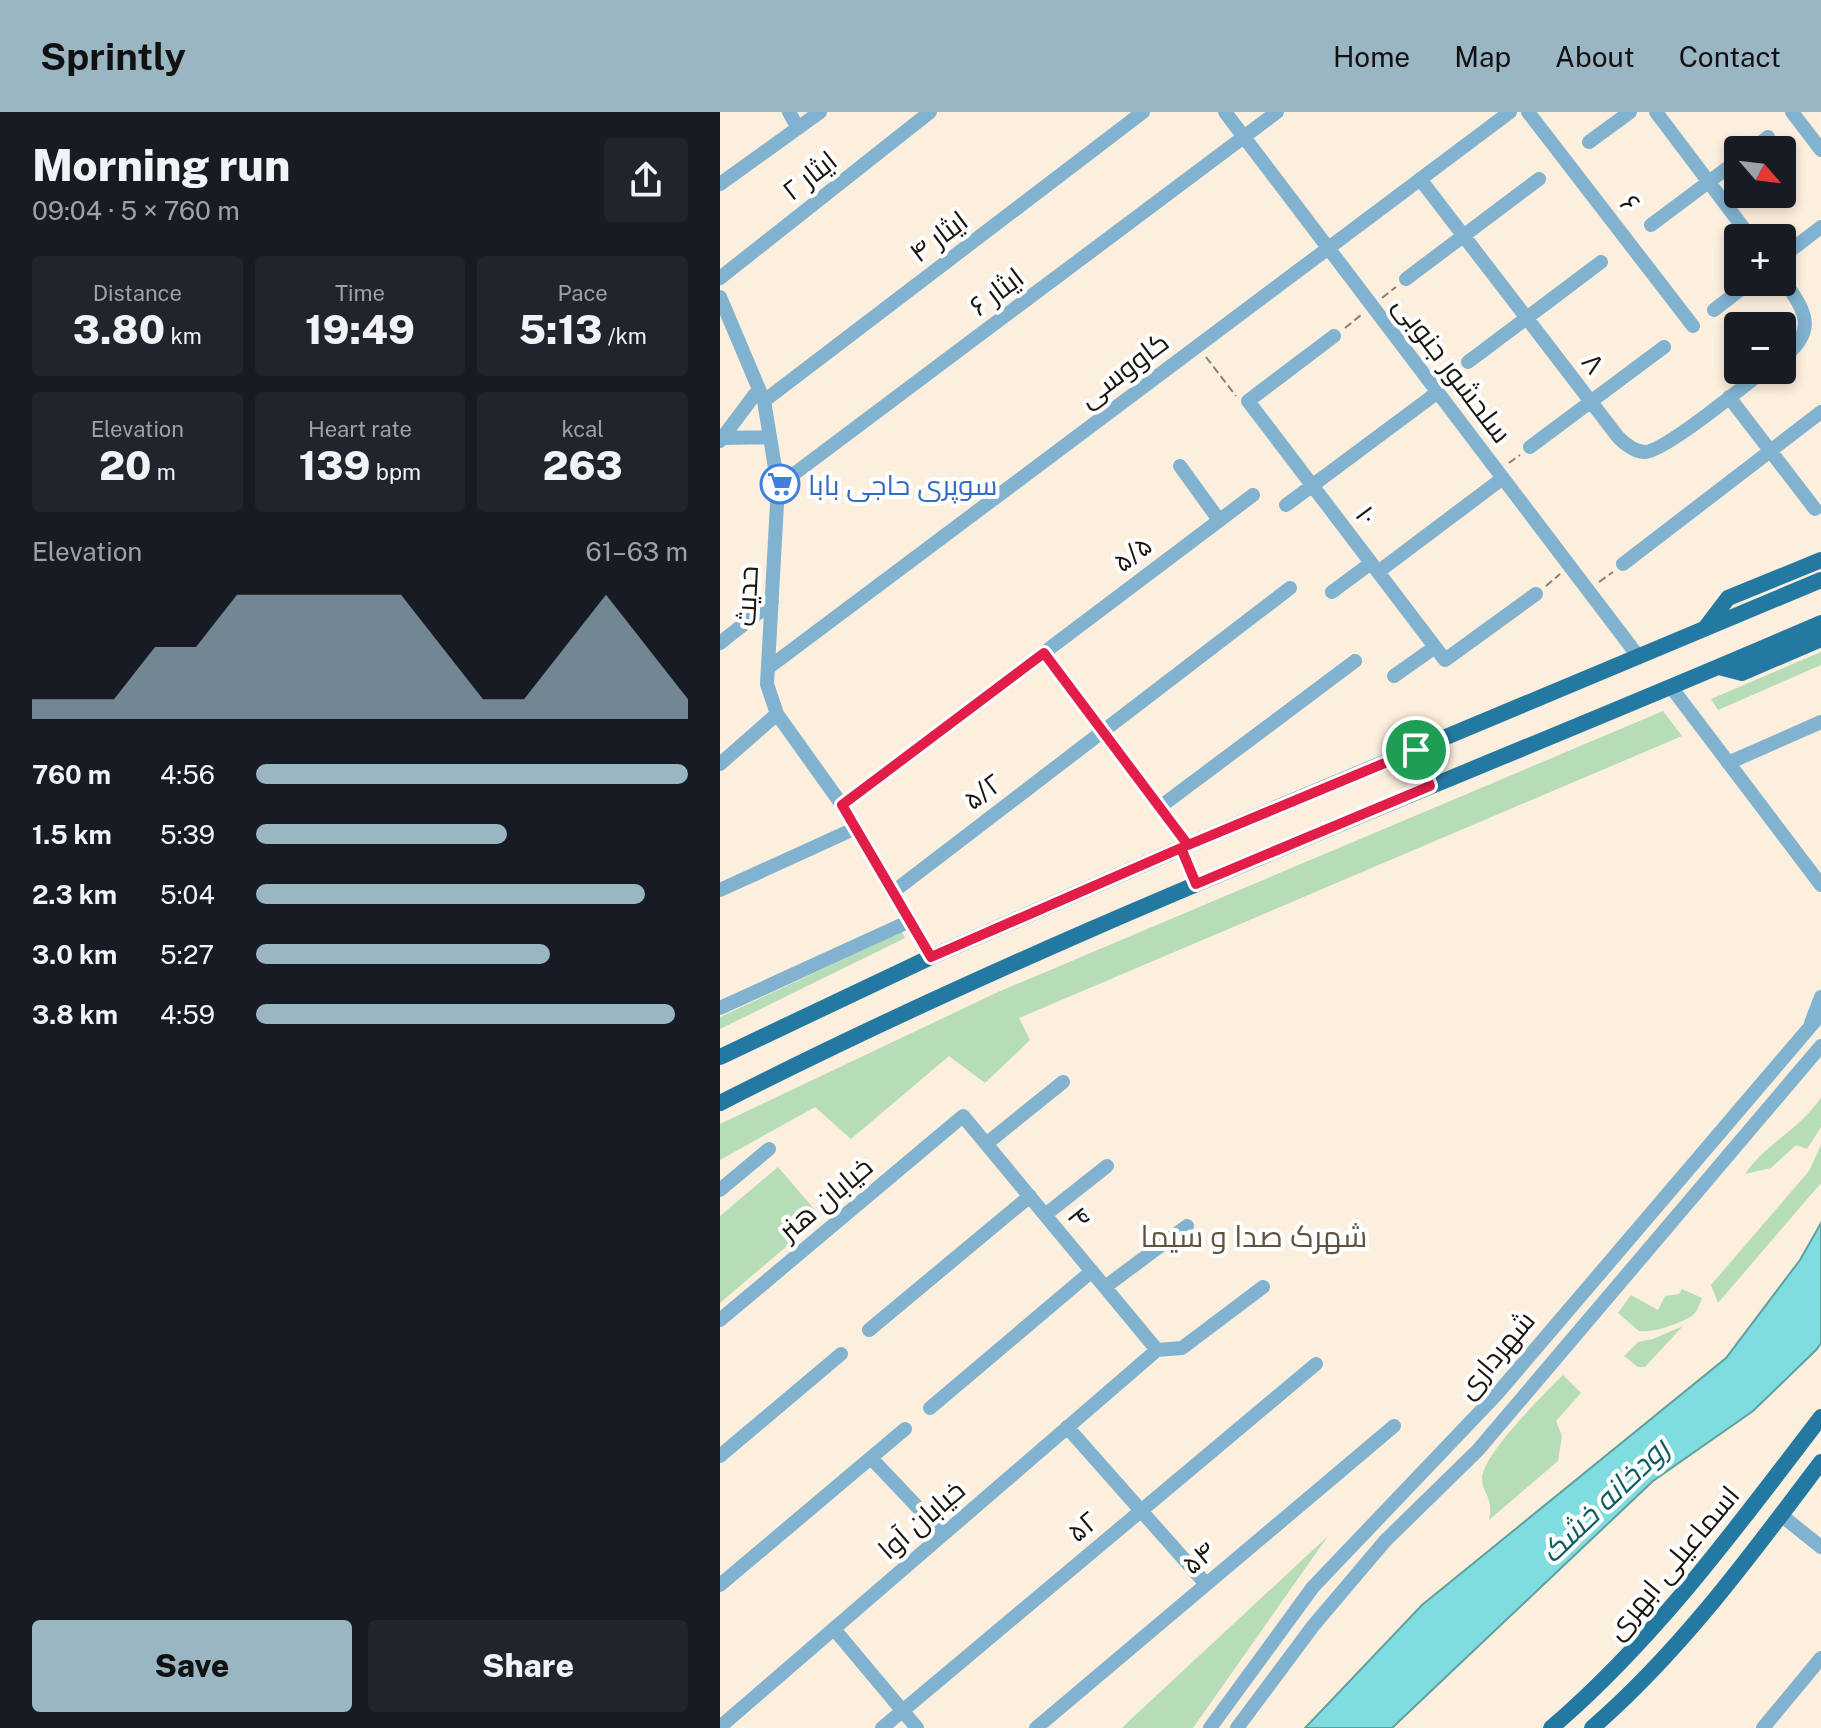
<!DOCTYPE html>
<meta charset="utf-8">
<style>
:root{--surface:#171b24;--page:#20242c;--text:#f1f3f6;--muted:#9ea1a6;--accent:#99b6c2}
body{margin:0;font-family:"Public Sans",Cairo,sans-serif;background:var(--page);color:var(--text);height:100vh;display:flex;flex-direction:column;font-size:30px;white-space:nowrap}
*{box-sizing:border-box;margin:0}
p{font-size:26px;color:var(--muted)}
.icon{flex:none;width:44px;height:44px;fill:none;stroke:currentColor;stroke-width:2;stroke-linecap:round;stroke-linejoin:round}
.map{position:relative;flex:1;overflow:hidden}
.drawer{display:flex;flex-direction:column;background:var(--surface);width:720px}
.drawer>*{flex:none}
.needle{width:52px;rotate:118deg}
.buttons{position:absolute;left:1004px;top:24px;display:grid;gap:16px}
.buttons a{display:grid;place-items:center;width:72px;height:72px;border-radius:8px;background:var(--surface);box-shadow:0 4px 12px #0003;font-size:40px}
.pin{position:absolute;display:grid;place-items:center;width:68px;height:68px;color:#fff;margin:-34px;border:4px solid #fff;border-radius:50%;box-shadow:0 2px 8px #0007}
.round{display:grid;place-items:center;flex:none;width:84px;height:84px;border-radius:8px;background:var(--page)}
.overview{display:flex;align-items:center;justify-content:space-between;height:136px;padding:0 32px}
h1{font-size:44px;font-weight:800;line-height:60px}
.figures{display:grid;grid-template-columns:repeat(3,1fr);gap:12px;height:136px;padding:8px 32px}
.figures div{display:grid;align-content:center;border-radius:8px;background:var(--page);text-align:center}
.figures b{font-size:40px;font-weight:800}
.figures small{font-size:22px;font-weight:400}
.figures p{font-size:22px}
.chart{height:224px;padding:16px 32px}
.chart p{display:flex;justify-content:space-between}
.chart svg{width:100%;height:144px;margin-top:8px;fill:var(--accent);opacity:.7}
.action{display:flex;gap:16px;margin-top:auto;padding:16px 32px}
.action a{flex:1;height:92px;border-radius:8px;background:var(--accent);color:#111;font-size:32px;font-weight:800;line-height:92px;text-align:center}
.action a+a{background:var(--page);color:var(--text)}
ul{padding:0 32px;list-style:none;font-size:26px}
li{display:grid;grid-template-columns:128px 96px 1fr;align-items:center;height:60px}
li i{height:20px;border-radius:10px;background:var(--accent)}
header{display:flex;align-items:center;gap:48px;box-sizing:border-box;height:112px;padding:0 40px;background:var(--accent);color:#111}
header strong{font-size:38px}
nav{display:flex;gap:44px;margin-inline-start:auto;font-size:28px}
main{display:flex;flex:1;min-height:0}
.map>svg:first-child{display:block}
.green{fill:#b6ddb5}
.water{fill:#7fdcdf;stroke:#60a0a0;stroke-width:2}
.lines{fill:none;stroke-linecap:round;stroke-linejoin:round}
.path{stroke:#898073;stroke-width:2;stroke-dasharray:8 4;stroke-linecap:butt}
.minor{stroke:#81b2cf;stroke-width:14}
.major{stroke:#2479a2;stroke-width:16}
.route-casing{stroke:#fff;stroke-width:16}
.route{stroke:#e11d48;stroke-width:10}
.labels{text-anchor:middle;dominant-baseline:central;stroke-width:8;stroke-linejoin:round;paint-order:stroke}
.street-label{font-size:28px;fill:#19140c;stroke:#fefefe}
.shop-label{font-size:28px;fill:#366cbe;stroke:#fefefe;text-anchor:start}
.neighbourhood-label{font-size:30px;fill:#60523e;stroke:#fefefe}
.water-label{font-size:30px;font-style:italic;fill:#0b5d60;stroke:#fefefe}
</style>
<header>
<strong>Sprintly</strong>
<nav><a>Home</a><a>Map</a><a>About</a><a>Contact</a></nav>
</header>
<main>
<section class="drawer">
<div class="overview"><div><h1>Morning run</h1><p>09:04 · 5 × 760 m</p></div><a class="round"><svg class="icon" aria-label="share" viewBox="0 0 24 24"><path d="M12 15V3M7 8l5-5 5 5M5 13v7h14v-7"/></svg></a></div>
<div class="figures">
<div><p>Distance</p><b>3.80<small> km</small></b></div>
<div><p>Time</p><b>19:49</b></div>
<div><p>Pace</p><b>5:13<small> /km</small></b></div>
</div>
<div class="figures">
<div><p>Elevation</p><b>20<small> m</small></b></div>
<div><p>Heart rate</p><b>139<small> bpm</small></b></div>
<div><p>kcal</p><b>263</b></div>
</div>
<div class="chart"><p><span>Elevation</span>61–63 m</p>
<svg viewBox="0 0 160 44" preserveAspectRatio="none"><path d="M0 44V38L10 38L20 38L30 22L40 22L50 6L60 6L70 6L80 6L90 6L100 22L110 38L120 38L130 22L140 6L150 22L160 38V44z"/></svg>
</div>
<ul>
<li><b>760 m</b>4:56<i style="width:100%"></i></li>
<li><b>1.5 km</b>5:39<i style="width:58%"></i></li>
<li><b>2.3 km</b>5:04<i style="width:90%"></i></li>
<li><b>3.0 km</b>5:27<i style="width:68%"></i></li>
<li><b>3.8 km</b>4:59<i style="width:97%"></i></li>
</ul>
<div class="action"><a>Save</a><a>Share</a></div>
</section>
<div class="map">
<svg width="1101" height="1616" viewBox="0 0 1101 1616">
<rect width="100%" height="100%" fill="#fdefdd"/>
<!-- green -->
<path class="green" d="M 1101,540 L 1101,553 L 998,598 L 991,587 Z
M 943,599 L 962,624 L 299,906 L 310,928 L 265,971 L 229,944 L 131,1027 L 95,995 L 0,1048 L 0,1012 L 278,880 Z
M 182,820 L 185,826 L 0,917 L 0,905 Z
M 1101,985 L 1101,1015 L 1087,1037 L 1076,1033 L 1051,1056 L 1025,1062 C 1046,1031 1082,1016 1101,985 Z
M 1101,1033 L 1101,1071 L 998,1191 L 991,1173 L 1089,1059 Z
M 58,1055 L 101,1105 L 0,1191 L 0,1104 Z
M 962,1177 L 982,1186 C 980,1192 977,1200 972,1204 C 959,1212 933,1221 919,1219 L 898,1201 L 911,1183 L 938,1198 L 945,1184 L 959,1182 Z
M 963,1214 L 925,1255 L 918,1255 L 904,1244 L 918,1230 L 933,1227 Z
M 843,1263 L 861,1281 L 836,1309 L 842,1324 L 838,1349 L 769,1408 C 774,1384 762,1382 762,1366 C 763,1342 824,1282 843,1263 Z
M 608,1424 L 473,1616 L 402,1616 L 409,1609 Z"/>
<!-- water -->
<path class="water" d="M 1101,1111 L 1101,1231 L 1097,1237 L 1033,1299 L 933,1369 L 672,1616 L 585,1616 L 702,1493 L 1006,1246 L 1080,1148 Z"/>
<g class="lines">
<!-- path -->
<path class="path" d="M 662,186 L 676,175
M 625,216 L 641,203
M 486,245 L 516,284
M 726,266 L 737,258
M 789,351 L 800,343
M 879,470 L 893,460
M 826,474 L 840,462"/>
<!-- minor -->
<path class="minor" d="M 69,0 L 78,16
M 505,0 L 918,544
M 808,0 L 973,214
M 936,0 L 1031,126
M 1072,0 L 1101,38
M 869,30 L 910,0
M 1031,38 L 1048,25
M 700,67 L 898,325 C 905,332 914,340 925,340 C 946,339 1024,273 1045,258
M 0,72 L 100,0
M 931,113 L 1018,48
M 1062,145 L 1101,115
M 0,166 L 210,0
M 686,167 L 819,67
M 1062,167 C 1085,197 1099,219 1062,246
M 0,185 L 44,289 L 58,374 L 47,572 L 57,602 L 122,693 L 211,845
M 994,198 L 1030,170
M 614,224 L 528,289 L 725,548 L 816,482
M 748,250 L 881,150
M 1009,285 L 1095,397
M 44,289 L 423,0
M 4,326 L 50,325
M 0,329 L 39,277
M 810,335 L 944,235
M 460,354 L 499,408
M 58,374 L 557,0
M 566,393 L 718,280
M 903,452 L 1101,300
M 658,460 L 783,366
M 612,480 L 651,451
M 0,531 L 52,490
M 324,541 L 468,733
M 48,556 L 790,0
M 674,564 L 715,535
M 951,575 L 1101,773
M 1008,651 L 1101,610
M 0,652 L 57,602
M 122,693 L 533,383
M 440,695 L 635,549
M 0,778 L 136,716
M 173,780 L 570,476
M 0,896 L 190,809
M 1091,911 L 1101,885
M 266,1032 L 343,970
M 0,1078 L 49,1037
M 325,1103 L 387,1054
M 385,1175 L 467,1114
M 0,1208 L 243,1004 L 437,1238
M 149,1218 L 310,1084
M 437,1238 L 462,1236 L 543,1175
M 210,1296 L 372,1159
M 347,1315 L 486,1472
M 0,1344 L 121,1242
M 151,1346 L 223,1422
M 1061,1403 L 1101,1435
M 0,1473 L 185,1317
M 114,1517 L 197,1616
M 0,1615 L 437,1238
M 162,1616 L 596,1252
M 316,1616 L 674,1314
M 490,1616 L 593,1475 L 777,1282 L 1101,902
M 517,1616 L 593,1514 L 665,1429 L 758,1338 L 1101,934
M 1043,1616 L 1101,1546"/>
<!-- major -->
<path class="major" d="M 986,515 L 1008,486 L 1101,448
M 999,555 L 1022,561 L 1101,527
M 0,945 L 211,845 L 468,733 L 1101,468
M 0,991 C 357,809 734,670 1101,511
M 831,1616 C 936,1526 1017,1415 1101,1305
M 872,1616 C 960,1540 1031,1443 1101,1350"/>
</g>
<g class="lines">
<!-- route casing -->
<g class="route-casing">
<path id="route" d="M 324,541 L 468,733 L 696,638 L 710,674 L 476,772 L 461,736 L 211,845 L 122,693 Z"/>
</g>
<!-- route -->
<use href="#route" class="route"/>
</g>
<!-- icons -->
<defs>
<g id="supermarket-ring" transform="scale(2)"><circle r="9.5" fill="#fefefe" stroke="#3f7fe0" stroke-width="1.5"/><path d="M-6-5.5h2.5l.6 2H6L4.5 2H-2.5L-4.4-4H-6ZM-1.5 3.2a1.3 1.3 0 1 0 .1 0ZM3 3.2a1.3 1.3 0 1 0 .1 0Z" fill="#3f7fe0"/></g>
</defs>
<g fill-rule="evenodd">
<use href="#supermarket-ring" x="60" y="372"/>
</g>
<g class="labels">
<!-- street labels -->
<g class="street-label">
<text transform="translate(89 63) rotate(-38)">ایثار ۲</text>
<text transform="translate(911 91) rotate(52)">۶</text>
<text transform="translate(218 124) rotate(-37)">ایثار ۴</text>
<text transform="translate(276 179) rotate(-37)">ایثار ۶</text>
<text transform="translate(874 251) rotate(53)">۸</text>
<text transform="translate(403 257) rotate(-37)">کاووسی</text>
<text transform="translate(733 257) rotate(53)">سلحشور جنوبی</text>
<text transform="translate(647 403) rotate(53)">۱۰</text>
<text transform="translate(412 441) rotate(-37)">۵/۵</text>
<text transform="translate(26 484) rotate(-87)">حدیث</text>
<text transform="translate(262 679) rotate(-37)">۵/۲</text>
<text transform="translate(105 1086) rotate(-40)">خیابان هنر</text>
<text transform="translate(360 1105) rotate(51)">۴</text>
<text transform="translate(775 1242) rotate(-50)">شهرداری</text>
<text transform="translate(201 1407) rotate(-41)">خیابان آوا</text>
<text transform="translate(362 1414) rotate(-40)">۵۲</text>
<text transform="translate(478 1445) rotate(-40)">۵۴</text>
<text transform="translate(952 1450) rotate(-50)">اسماعیلی ابهری</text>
</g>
<!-- shop labels -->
<g class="shop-label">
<text x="88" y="372">سوپری حاجی بابا</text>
</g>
<!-- neighbourhood labels -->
<g class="neighbourhood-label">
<text x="534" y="1124">شهرک صدا و سیما</text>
</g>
<!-- water labels -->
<g class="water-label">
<text transform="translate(884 1388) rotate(-44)">رودخانه خشک</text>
</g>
</g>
</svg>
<div class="buttons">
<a><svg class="needle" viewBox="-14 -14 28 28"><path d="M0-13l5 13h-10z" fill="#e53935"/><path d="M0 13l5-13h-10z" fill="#9ea1a6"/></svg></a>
<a>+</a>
<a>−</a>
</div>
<div class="pin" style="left:696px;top:638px;background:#1e9e55"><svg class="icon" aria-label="arrive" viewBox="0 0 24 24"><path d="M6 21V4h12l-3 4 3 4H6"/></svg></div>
</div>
</main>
